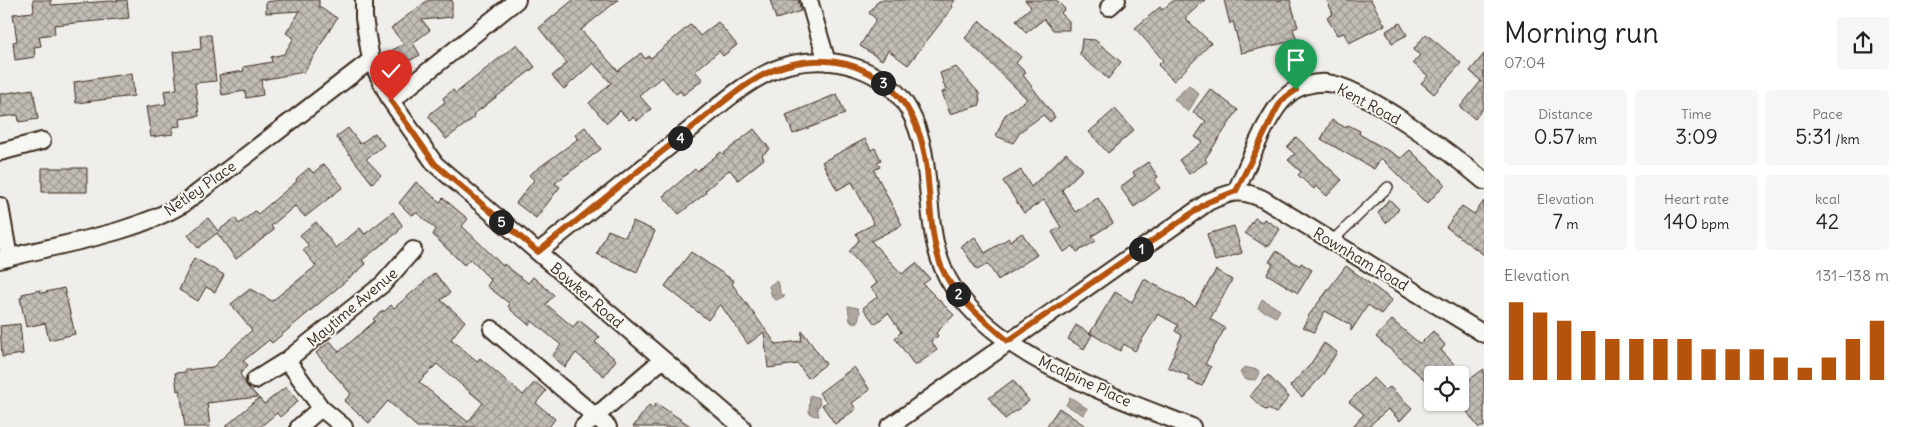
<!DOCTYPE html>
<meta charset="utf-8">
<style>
:root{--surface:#fff;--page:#f6f6f6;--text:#222;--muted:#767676;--accent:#b45309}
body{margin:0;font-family:Delius,sans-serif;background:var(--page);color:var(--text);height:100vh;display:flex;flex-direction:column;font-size:19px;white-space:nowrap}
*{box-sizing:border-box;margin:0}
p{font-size:16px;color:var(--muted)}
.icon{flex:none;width:28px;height:28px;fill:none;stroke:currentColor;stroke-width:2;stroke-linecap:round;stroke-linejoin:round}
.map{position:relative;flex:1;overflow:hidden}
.sheet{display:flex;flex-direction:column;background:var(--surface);width:425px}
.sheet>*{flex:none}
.controls{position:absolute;left:1424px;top:366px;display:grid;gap:10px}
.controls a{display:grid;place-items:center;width:45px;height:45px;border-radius:5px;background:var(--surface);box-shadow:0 1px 4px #0004;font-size:25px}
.pin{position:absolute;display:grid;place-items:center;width:42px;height:42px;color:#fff;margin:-51px -21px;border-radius:50% 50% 50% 0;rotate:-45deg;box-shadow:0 0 5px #0007}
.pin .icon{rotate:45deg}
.km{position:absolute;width:25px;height:25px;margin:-12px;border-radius:50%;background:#222;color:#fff;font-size:14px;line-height:25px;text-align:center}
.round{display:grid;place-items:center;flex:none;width:52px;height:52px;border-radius:5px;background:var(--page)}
.head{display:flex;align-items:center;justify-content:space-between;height:85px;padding:0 20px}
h1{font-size:28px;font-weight:600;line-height:38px}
.metrics{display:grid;grid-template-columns:repeat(3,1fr);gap:8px;height:85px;padding:5px 20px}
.metrics div{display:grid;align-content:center;border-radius:5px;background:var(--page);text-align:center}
.metrics b{font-size:21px;font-weight:600}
.metrics small{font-size:14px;font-weight:400}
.metrics p{font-size:14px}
.chart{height:140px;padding:10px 20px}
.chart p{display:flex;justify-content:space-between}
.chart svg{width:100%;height:90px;margin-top:5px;stroke:var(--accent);stroke-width:6}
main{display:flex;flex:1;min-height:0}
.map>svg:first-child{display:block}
.water{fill:url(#water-ripples);stroke:#81766d}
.building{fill:url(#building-cross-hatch);stroke:#3b2a1e;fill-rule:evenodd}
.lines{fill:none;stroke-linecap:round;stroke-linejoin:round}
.service-casing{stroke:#3b2a1e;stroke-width:12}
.minor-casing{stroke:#3b2a1e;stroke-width:20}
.service{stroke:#f6f6f2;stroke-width:9}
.minor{stroke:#f6f6f2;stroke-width:16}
.route-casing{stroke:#fff;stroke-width:10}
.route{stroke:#b45309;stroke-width:6}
.labels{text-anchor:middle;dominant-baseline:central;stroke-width:4;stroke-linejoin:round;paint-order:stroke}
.street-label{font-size:15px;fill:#3b2a1e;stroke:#f6f6f2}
</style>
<main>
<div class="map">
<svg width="1484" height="427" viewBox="0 0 1484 427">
<defs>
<pattern id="water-ripples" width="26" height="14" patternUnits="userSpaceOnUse" patternTransform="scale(1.25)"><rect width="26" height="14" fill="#afa8a1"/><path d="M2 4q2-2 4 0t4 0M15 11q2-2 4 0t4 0" fill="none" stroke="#908983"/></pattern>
<pattern id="building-cross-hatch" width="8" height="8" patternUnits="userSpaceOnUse" patternTransform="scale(1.25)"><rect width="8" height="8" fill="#c2bdb7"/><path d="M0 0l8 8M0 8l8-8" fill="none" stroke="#9f9a94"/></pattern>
</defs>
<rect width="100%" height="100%" fill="#efeeea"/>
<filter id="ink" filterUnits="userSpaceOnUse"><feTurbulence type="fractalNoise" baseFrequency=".02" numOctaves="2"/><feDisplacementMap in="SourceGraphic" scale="10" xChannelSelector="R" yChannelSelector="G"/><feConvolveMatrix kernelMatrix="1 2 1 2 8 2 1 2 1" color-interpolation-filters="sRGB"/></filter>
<g filter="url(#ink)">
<!-- water -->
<path class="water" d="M 1189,85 L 1199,94 L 1188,112 L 1174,99 Z
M 776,281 L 779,284 L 780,293 L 785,296 L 776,300 L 772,297 L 769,286 Z
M 1262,299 L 1280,310 L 1276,317 L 1258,308 Z
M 848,306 L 858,308 L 860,311 L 858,322 L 853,324 L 850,321 Z
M 1244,367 L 1258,370 L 1260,374 L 1255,380 L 1245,379 L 1240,373 Z
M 810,395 L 819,398 L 820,405 L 817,408 L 819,416 L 812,415 L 809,412 Z
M 1070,397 L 1088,409 L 1083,415 L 1066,405 Z"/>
<!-- building -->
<path class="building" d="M 33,0 L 51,0 L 51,5 L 127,0 L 129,18 L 54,25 L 55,34 L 39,36 L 41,46 L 34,47 L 35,57 L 15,60 L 13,42 L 17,41 L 13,14 L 34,12 Z
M 280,0 L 319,0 L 319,7 L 337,18 L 304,72 L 261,80 L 263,95 L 246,98 L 245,91 L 222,95 L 219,75 L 244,71 L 243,67 L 272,62 L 271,57 L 284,54 L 294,38 L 286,33 L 300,11 L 266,13 L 266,2 Z
M 428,0 L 452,0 L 452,17 L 422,20 L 430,30 L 413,43 L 420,55 L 398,67 L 393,65 L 387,53 L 404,44 L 391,28 Z
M 573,0 L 618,0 L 581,30 L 618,71 L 641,53 L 645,59 L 649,56 L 651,58 L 691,24 L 700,36 L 718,22 L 737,45 L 723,56 L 719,51 L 695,71 L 703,80 L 683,95 L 680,91 L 676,94 L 662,77 L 639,95 L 651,109 L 637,121 L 633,117 L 629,120 L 620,111 L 607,123 L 589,103 L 611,83 L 593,63 L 564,89 L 552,76 L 567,63 L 539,28 Z
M 770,0 L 798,0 L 801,11 L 776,19 Z
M 879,0 L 955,0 L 951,6 L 953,7 L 908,65 L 888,50 L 882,60 L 860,46 L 876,19 L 869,13 Z
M 1025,0 L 1056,0 L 1065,9 L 1061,13 L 1069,21 L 1069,30 L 1053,30 L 1044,19 L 1026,33 L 1016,20 L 1031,7 Z
M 1174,0 L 1205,0 L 1185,18 L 1211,43 L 1174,81 L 1158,65 L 1163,60 L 1135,28 L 1160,7 L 1162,10 Z
M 1224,0 L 1290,0 L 1298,27 L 1293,29 L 1297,40 L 1241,53 L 1233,21 L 1230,24 Z
M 1327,0 L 1371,0 L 1385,25 L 1349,43 L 1344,33 L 1337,35 L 1327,18 L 1333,14 Z
M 980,21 L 1021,57 L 1016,63 L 1026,73 L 1023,75 L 1055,117 L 1050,122 L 1043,115 L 1021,131 L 1013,143 L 996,136 L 1005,115 L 1027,99 L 965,38 Z
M 1400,23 L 1407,35 L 1392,43 L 1386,31 Z
M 1426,34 L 1461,63 L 1434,94 L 1421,83 L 1428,76 L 1413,63 L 1420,55 L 1413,50 Z
M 200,35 L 211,35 L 216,81 L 195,83 L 199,116 L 180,119 L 181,126 L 172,127 L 173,134 L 151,137 L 146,107 L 166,104 L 164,91 L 177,89 L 173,52 L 201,49 Z
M 1082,39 L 1095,40 L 1121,62 L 1108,79 L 1080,55 Z
M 517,44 L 535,67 L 473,115 L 475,117 L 446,139 L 429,117 L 431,113 L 445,102 L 443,98 L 453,90 L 456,93 Z
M 1484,54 L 1484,107 L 1475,119 L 1460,107 L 1481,81 L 1470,71 Z
M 956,67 L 979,93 L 980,105 L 950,114 L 942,92 L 946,91 L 940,73 Z
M 132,73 L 134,96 L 76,103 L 74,82 Z
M 33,89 L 38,119 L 19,122 L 18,115 L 0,117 L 0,94 Z
M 1210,89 L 1238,110 L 1205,159 L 1207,162 L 1189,174 L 1179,160 L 1203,142 L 1195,137 L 1206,121 L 1193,112 Z
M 837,94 L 845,114 L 793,134 L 786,115 Z
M 1115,109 L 1134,130 L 1108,153 L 1089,132 Z
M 1332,120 L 1346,128 L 1348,125 L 1360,131 L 1359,134 L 1401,158 L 1410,150 L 1445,184 L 1427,204 L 1381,158 L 1374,169 L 1321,139 Z
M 585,127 L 601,149 L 555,183 L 560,187 L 536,218 L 516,203 L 534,180 L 529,175 L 578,139 L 575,135 Z
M 348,128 L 360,144 L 375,133 L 384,145 L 366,159 L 381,175 L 372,183 L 336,137 Z
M 754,129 L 770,149 L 762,155 L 764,159 L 738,180 L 730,170 L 726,172 L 705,191 L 706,193 L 679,214 L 663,196 L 695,169 L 697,171 L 721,152 L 723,154 Z
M 1296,137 L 1342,180 L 1327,196 L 1316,186 L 1314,189 L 1298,175 L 1301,172 L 1288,160 L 1295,154 L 1287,147 Z
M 865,139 L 871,150 L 875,148 L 881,160 L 877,162 L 880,167 L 874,170 L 902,225 L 871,241 L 902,274 L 916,263 L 930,279 L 923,284 L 954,315 L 936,333 L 938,336 L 931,341 L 937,350 L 915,366 L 895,338 L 901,332 L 888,313 L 875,324 L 863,308 L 878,296 L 871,288 L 877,283 L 849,252 L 859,240 L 856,233 L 874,224 L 852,182 L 837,190 L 822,162 Z
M 1066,153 L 1083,169 L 1062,190 L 1075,212 L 1098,198 L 1113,223 L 1092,236 L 1096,241 L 1077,252 L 1073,246 L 1064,252 L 1052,232 L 1061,227 L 1044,200 L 1024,213 L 1003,181 L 1021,170 L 1031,187 Z
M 1148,162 L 1158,177 L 1154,180 L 1160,188 L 1134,207 L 1120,187 L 1135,176 L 1133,172 Z
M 324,164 L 343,187 L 305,217 L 295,206 L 271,226 L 274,230 L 236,259 L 217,233 L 198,248 L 188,235 L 208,218 L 218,231 L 235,218 L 239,224 L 255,211 L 258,214 L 297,181 L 296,179 L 309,168 L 313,173 Z
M 42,168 L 87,168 L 87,192 L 42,192 Z
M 416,182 L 440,202 L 443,198 L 468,219 L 462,226 L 503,266 L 504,264 L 528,283 L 533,277 L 554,295 L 546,304 L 573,327 L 579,320 L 600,337 L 595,342 L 616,360 L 604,376 L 576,353 L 565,367 L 552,356 L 561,345 L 532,321 L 529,325 L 512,311 L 508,306 L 510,304 L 487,286 L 491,280 L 470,259 L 464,265 L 433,235 L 436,229 L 417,213 L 411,215 L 399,203 Z
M 1389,199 L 1399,209 L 1386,223 L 1378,213 Z
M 1484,201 L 1484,255 L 1446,227 L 1462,206 L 1474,214 Z
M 393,212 L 402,225 L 398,232 L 362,260 L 366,264 L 272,343 L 269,340 L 243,361 L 248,365 L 240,374 L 247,386 L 258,397 L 207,403 L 210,427 L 185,427 L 180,390 L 177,391 L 175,373 L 186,372 L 185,370 L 213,367 L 252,330 L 231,304 L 250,289 L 272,301 L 316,266 L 303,250 L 309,246 L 300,235 L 316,222 L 336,248 L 360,228 L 365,234 Z
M 1255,218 L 1262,222 L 1264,219 L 1280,229 L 1270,245 L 1265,246 L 1245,233 Z
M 633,221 L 655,231 L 637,272 L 597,254 L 608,230 L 625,237 Z
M 1234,226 L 1242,253 L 1215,261 L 1207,234 Z
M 1022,233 L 1037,255 L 998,280 L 988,264 L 977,270 L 961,246 L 975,237 L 985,253 L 1009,238 L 1010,241 Z
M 1276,251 L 1300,266 L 1301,263 L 1312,270 L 1298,293 L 1267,274 L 1273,264 L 1269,262 Z
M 691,252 L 734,281 L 732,284 L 776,344 L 801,341 L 802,331 L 826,364 L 808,378 L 798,364 L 768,368 L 764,332 L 748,344 L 720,304 L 708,320 L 665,286 Z
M 194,258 L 224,275 L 215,292 L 206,287 L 198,301 L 179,290 Z
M 1346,266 L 1392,300 L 1381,314 L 1368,305 L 1351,331 L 1351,325 L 1325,311 L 1314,332 L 1303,327 L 1309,315 Z
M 1216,270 L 1232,280 L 1210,319 L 1225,328 L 1205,364 L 1211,367 L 1202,386 L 1188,380 L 1189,376 L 1168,367 L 1182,335 L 1175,331 L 1178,325 L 1158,314 L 1135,351 L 1124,344 L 1120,351 L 1090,333 L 1115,292 L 1132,302 L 1144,279 L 1195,306 Z
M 435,273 L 450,293 L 441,300 L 465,321 L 451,339 L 477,361 L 480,358 L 523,395 L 535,382 L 546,391 L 536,403 L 555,419 L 549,427 L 417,427 L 388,401 L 369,423 L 344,401 L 351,394 L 316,353 L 330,341 L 339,352 L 375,321 L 373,319 L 383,310 L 384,312 L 391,305 L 394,308 ZM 437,364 L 483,403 L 468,422 L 419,382 Z
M 64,288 L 75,334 L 49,340 L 45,323 L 26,327 L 20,298 L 22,298 L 22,294 L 40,290 L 41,293 Z
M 1392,320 L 1420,344 L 1433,331 L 1445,345 L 1441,350 L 1454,364 L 1443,375 L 1432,375 L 1432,386 L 1376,337 Z
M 20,324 L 23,354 L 2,357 L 0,326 Z
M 1076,325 L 1092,335 L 1084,349 L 1068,339 Z
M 1324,343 L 1337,352 L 1322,376 L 1302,397 L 1290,386 L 1310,365 Z
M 854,367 L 870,390 L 852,403 L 856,409 L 835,424 L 822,405 L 826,402 L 819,393 Z
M 1484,369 L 1484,427 L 1478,427 L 1460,402 L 1460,386 Z
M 1268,375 L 1289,397 L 1276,413 L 1268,409 L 1265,410 L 1250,396 Z
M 1373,378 L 1385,390 L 1390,387 L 1412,408 L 1400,421 L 1388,409 L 1368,427 L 1352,427 L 1364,414 L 1349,402 Z
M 1013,380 L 1029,401 L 1005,419 L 989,398 Z
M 286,387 L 298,401 L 280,417 L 277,413 L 260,427 L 225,427 L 259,398 L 264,404 Z
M 656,403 L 692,427 L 633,427 L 649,405 L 653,408 Z
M 1059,408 L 1087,427 L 1046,427 Z"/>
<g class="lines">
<!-- service casing -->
<g class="service-casing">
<path id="service" d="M 1332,241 L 1388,187"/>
</g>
<!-- minor casing -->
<g class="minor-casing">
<path id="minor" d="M 364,0 L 364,18 L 371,60 L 391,101 L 435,164 L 742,427
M 809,0 L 827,62
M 1109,7 L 1117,0
M 391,101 L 517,0
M 0,152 L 42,141
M 1236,191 C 1248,166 1267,112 1288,95 C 1298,86 1314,82 1327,83 C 1362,86 1455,156 1484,181
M 0,206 L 9,258
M 538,252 C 586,214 634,175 682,136 C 712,112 750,75 788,65 C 832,54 886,68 909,110 C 939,164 918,235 953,287 C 1002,360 1114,396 1192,427
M 0,260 C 60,243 128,236 183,204 L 371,60
M 492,329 L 608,427
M 287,360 L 321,408 L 344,427
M 255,380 L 287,360 L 383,284 L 413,250
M 299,427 L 321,408
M 583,427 L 662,360
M 889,427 L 1208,202 C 1230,192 1240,188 1263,199 L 1484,334"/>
</g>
<!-- service -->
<use href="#service" class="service"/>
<!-- minor -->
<use href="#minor" class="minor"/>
</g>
</g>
<g class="lines" filter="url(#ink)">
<!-- route casing -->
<g class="route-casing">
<path id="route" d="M 391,101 L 435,164 L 538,252 C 585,214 632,176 679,138 C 710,114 749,75 788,65 C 847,50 901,77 920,136 C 933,177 926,225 941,266 C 954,298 984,319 1008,341 L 1208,202 L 1236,191 L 1276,110 L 1282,100 L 1296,90"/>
</g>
<!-- route -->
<use href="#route" class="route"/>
</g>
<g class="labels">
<!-- street labels -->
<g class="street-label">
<text transform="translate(1369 104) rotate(28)">Kent Road</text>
<text transform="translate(200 188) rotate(-35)">Netley Place</text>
<text transform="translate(1361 259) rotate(31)">Rownham Road</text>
<text transform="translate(587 295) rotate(41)">Bowker Road</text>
<text transform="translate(352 307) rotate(-40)">Maytime Avenue</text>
<text transform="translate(1085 381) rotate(25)">Mcalpine Place</text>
</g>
</g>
</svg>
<div class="controls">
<a><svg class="icon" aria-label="locate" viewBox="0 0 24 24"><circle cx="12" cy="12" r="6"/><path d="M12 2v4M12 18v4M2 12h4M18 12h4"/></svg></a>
</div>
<div class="pin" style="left:1296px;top:90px;background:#1e9e55"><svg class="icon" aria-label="arrive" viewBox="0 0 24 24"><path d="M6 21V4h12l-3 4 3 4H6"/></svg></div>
<div class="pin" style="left:391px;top:101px;background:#d93025"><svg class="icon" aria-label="check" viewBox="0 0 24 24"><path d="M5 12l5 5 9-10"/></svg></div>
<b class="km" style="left:1141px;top:249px">1</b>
<b class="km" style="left:958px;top:294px">2</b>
<b class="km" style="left:883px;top:83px">3</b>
<b class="km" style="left:680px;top:138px">4</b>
<b class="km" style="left:501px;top:222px">5</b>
</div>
<section class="sheet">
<div class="head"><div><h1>Morning run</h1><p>07:04</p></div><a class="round"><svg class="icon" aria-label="share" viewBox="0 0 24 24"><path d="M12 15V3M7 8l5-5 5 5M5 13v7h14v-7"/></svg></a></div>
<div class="metrics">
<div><p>Distance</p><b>0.57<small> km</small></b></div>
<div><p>Time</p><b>3:09</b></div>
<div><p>Pace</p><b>5:31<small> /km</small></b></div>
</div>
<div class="metrics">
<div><p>Elevation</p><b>7<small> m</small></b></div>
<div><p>Heart rate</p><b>140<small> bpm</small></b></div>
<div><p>kcal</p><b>42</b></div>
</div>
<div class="chart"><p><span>Elevation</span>131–138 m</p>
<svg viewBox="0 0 160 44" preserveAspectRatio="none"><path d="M5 44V6M15 44V11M25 44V15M35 44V20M45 44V24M55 44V24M65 44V24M75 44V24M85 44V29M95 44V29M105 44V29M115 44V33M125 44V38M135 44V33M145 44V24M155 44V15"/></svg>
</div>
</section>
</main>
